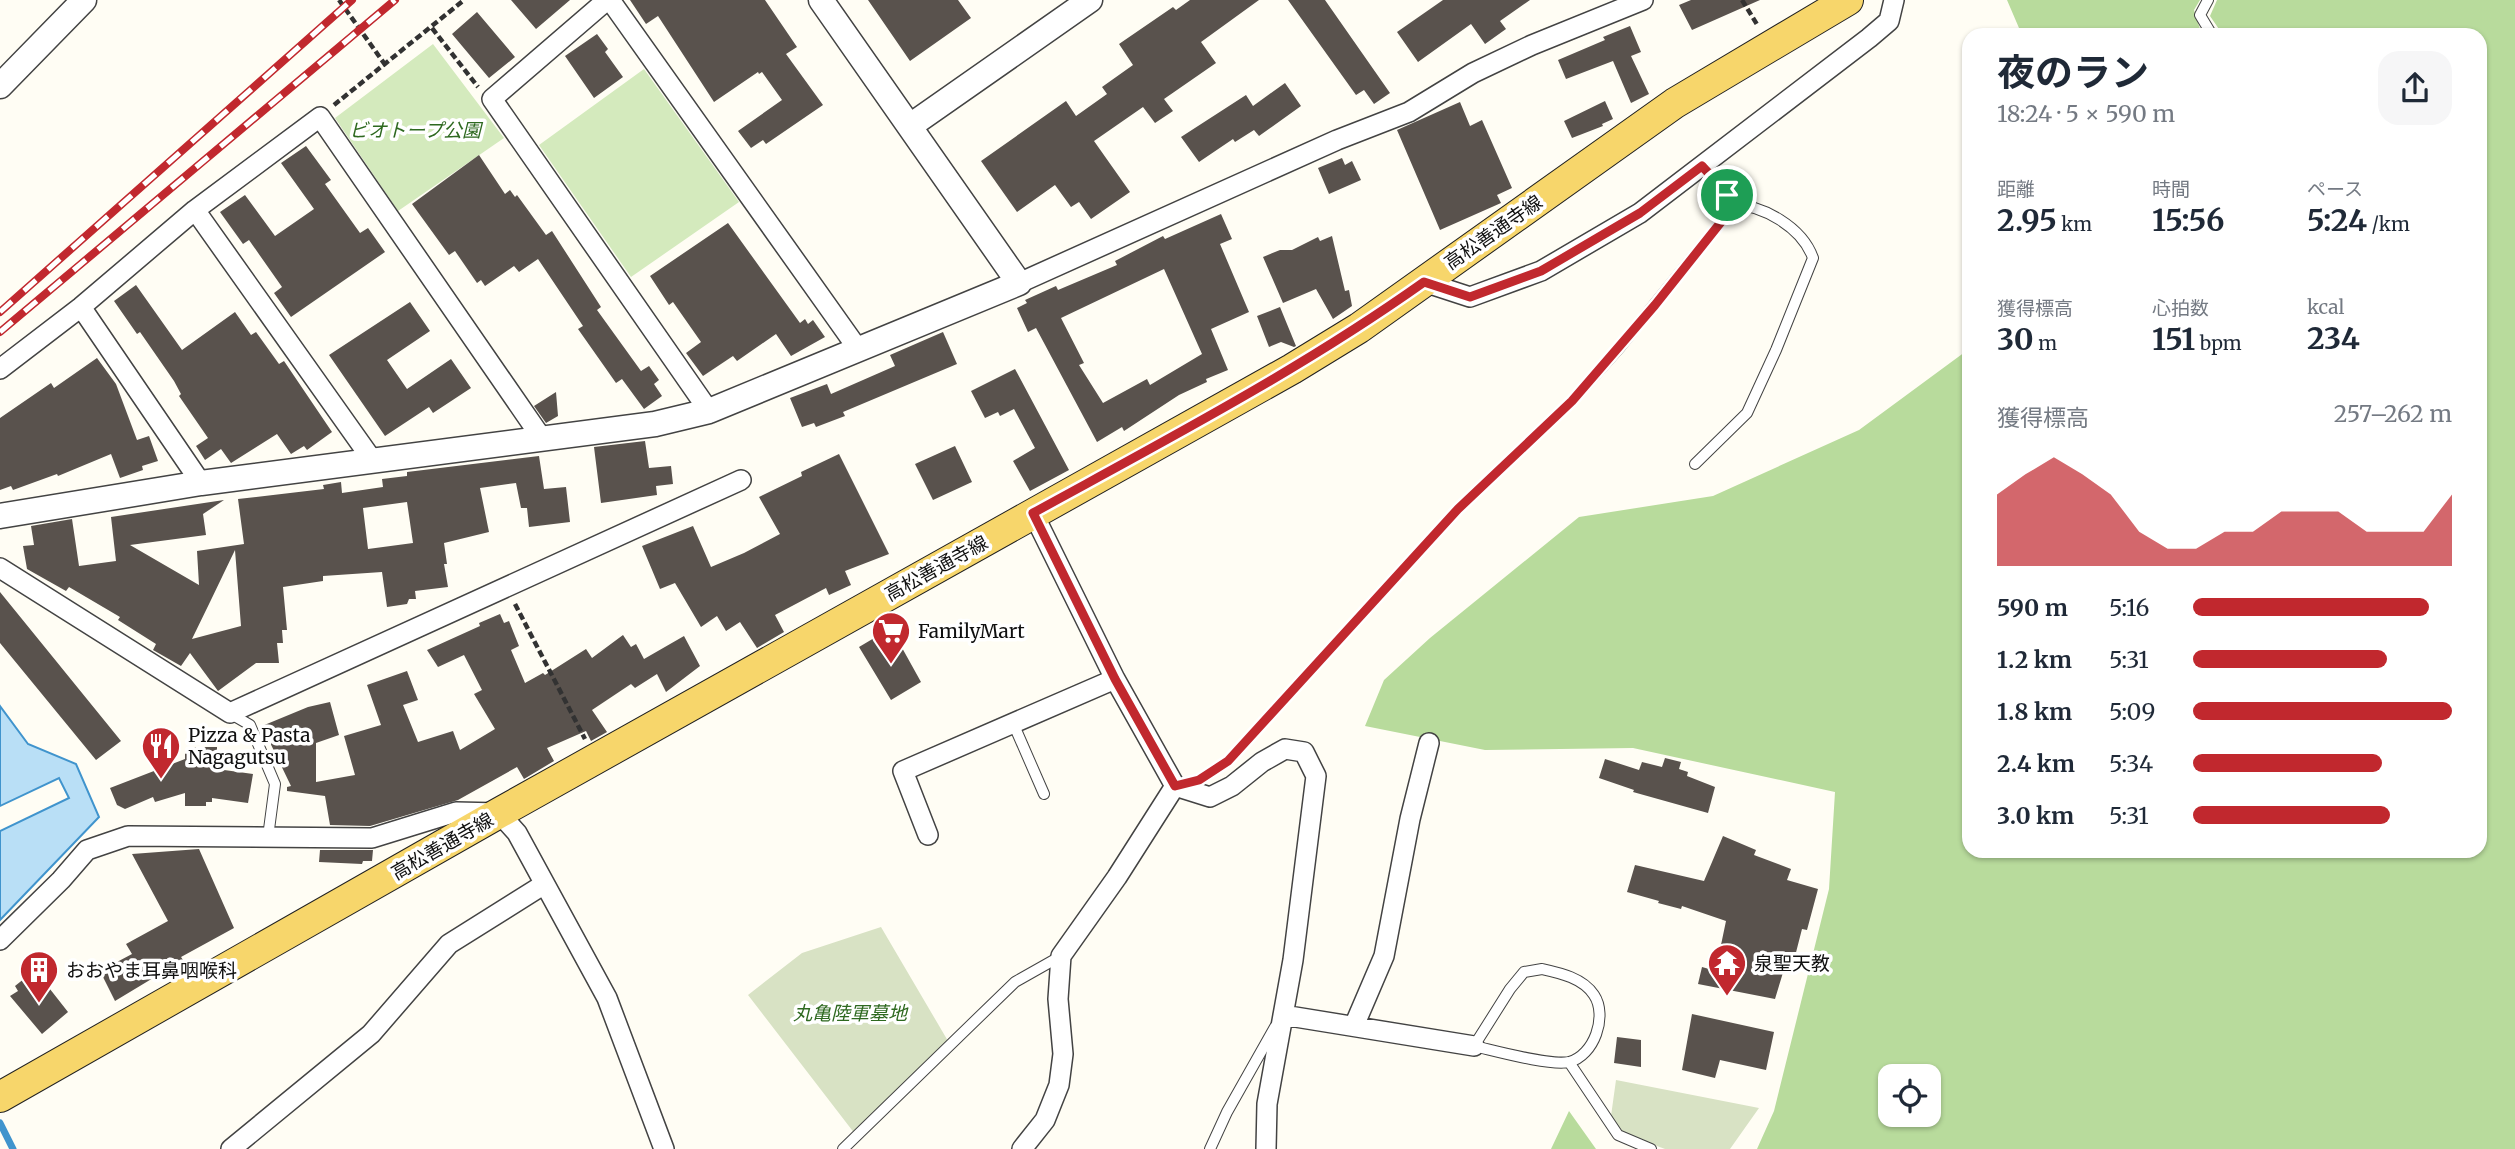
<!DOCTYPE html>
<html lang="ja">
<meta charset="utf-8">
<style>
:root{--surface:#fff;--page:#f6f6f7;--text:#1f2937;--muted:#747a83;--accent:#c1282e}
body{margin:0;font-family:Merriweather,"Noto Sans JP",serif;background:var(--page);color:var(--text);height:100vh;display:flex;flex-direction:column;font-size:26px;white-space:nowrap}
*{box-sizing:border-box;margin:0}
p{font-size:23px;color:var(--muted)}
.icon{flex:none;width:38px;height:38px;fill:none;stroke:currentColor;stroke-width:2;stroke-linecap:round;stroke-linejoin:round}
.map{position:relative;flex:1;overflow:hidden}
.side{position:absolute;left:1962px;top:28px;width:525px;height:830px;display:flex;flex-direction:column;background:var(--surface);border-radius:21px;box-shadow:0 2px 5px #0004}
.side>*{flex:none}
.controls{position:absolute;left:1878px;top:1064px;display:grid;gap:14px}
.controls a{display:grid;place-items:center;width:63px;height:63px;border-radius:14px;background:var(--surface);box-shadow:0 2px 5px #0004;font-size:35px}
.pin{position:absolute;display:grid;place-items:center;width:60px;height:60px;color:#fff;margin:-30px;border:4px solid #fff;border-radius:50%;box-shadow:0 2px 7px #0007}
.round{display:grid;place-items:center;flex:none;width:74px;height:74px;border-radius:21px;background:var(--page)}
.summary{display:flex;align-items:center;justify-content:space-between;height:119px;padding:0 35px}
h1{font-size:38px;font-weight:700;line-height:52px}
.figures{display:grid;grid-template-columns:repeat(3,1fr);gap:10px;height:119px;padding:7px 35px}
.figures div{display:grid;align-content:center}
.figures b{font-size:30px;font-weight:700}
.figures small{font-size:19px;font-weight:400}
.figures p{font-size:19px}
.chart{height:196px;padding:14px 35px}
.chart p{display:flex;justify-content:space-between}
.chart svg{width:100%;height:126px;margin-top:7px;fill:var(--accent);opacity:.7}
ul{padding:0 35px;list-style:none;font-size:23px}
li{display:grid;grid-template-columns:112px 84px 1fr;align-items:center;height:52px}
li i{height:18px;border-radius:9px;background:var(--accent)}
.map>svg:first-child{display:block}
.green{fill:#d4eabd}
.forest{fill:#b8db9c;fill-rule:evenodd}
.cemetery{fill:#d8e2c4}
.water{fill:#b9dff6;stroke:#4094cd;stroke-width:2}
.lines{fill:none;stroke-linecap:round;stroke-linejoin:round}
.stream{stroke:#4094cd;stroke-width:7}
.building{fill:#59524d;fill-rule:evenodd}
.service-casing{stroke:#434343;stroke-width:12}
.minor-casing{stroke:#434343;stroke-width:22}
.tertiary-casing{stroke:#434343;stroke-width:27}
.primary-casing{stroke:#212121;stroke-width:32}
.path{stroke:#323232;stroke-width:4.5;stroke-dasharray:7 3.5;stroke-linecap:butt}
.service{stroke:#fff;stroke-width:10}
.minor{stroke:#fff;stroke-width:19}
.tertiary{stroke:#fff;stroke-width:24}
.primary{stroke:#f7d66b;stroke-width:30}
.rail-casing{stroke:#c1282e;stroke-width:8}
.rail{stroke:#fff;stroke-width:5;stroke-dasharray:16;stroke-linecap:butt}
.route-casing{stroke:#fff;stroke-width:14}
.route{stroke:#c1282e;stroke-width:9}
.labels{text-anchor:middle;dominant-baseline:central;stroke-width:7;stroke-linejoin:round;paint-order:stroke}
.park-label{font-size:19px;font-style:italic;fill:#2e6920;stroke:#fff}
.street-label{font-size:19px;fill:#101010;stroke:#fff}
.poi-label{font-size:19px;fill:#101010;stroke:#fff;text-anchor:start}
</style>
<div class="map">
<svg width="2515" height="1149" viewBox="0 0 2515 1149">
<rect width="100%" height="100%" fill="#fffdf4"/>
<!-- green -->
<path class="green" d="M 433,44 L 504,138 L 398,211 L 335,118 Z
M 644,69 L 739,202 L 631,277 L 539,145 Z"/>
<!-- forest -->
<path class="forest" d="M 2007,0 L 2200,0 L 2194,10 L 2200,29 L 2183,35 L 2022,35 Z
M 2217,0 L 2515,0 L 2515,1149 L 1757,1149 L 1774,1111 L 1829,889 L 1835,792 L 1633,748 L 1485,750 L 1365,726 L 1384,680 L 1430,638 L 1579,517 L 1713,496 L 1859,430 L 1969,349 L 1969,850 L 2480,850 L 2480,35 L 2223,35 L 2210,16 ZM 1890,1076 L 1928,1076 L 1928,1115 L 1890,1115 Z
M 1569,1111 L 1596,1149 L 1551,1149 Z"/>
<!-- cemetery -->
<path class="cemetery" d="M 881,927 L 948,1041 L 855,1134 L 748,995 L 802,953 Z
M 1616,1080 L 1759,1108 L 1730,1149 L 1665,1149 L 1622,1133 L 1611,1116 Z"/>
<!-- water -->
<path class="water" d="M 0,706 L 28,744 L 76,764 L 99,817 L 0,920 L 0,831 L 69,798 L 59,778 L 0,806 Z"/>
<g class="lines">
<!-- stream -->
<path class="stream" d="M 0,1123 L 13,1149"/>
</g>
<!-- building -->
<path class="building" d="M 511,0 L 570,0 L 536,29 Z
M 630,0 L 765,0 L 797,47 L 786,54 L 823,105 L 766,144 L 763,140 L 751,148 L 738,131 L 782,100 L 762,72 L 759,74 L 758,72 L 714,102 L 658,16 L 646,24 Z
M 868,0 L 958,0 L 971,18 L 910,61 Z
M 1190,0 L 1259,0 L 1201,42 L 1216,63 L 1164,99 L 1173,111 L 1155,123 L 1143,107 L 1094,141 L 1130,192 L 1091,219 L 1079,202 L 1071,207 L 1055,185 L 1017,212 L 981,161 L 1066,101 L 1076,116 L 1107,94 L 1102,87 L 1133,65 L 1119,44 L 1173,7 L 1176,10 Z
M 1288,0 L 1325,0 L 1390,93 L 1374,104 L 1364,90 L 1356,95 Z
M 1443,0 L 1530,0 L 1500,21 L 1506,29 L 1485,44 L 1471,24 L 1418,62 L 1397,32 Z
M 1691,0 L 1760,0 L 1692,30 L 1679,5 Z
M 477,12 L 515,57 L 489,78 L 452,34 Z
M 1630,26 L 1641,52 L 1631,56 L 1649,94 L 1631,103 L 1613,61 L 1566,79 L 1558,60 L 1605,40 L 1603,37 Z
M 597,34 L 608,49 L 605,52 L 623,77 L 594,98 L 565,56 Z
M 1285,83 L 1301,106 L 1259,136 L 1254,130 L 1235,142 L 1233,139 L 1199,162 L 1181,137 L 1246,95 L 1253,106 Z
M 1605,101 L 1613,119 L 1602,124 L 1603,126 L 1572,138 L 1564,121 Z
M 1460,102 L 1470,126 L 1482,120 L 1512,188 L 1497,195 L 1501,203 L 1440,230 L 1397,130 Z
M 306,146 L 331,180 L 325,184 L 360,233 L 368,228 L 385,252 L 291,317 L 274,293 L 282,287 L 249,240 L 243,244 L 220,212 L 245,195 L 275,236 L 314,209 L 281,163 Z
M 479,155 L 505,194 L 510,190 L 515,197 L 517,195 L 546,235 L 552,231 L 601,307 L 597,310 L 641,371 L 649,366 L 659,380 L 654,384 L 662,396 L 644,409 L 622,379 L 616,383 L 578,329 L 583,326 L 538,259 L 519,272 L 514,266 L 485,286 L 481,280 L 477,283 L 455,251 L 449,255 L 412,204 Z
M 1342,158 L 1345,165 L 1352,161 L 1361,180 L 1329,194 L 1318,168 Z
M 1221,214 L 1232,239 L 1220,244 L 1249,312 L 1211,329 L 1228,370 L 1206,379 L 1207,382 L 1179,395 L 1124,431 L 1122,427 L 1097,442 L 1036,328 L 1028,332 L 1017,308 L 1027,303 L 1025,300 L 1056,286 L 1058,290 L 1117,265 L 1115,261 L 1163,236 L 1165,239 ZM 1164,269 L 1202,354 L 1150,385 L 1147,379 L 1103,403 L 1079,365 L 1084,363 L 1061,318 Z
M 728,223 L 800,323 L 805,319 L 808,324 L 813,320 L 825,337 L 791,356 L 776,334 L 737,361 L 733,356 L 703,376 L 686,353 L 701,342 L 673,302 L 669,305 L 650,276 Z
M 1332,236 L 1345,291 L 1349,290 L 1352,306 L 1333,319 L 1316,289 L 1283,303 L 1263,257 L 1280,250 L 1292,250 L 1318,237 L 1320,241 Z
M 136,285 L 182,350 L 235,312 L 251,335 L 256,332 L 279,364 L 284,361 L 332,432 L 307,450 L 304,446 L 291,454 L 277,434 L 231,463 L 221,449 L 205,460 L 196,446 L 208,438 L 179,396 L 181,394 L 174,381 L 140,332 L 137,334 L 114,301 Z
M 410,302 L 430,331 L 387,360 L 407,389 L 451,359 L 471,388 L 433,413 L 429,407 L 385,436 L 329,355 Z
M 1280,307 L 1296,346 L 1294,347 L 1281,342 L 1269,347 L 1257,316 Z
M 943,332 L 957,364 L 843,412 L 845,416 L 816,427 L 814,423 L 802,427 L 790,398 L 827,384 L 831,394 L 895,366 L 890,355 Z
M 97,358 L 116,384 L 137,440 L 149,436 L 158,461 L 142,466 L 143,470 L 120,478 L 111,454 L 58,476 L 57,474 L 13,490 L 11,486 L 0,490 L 0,418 L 51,383 L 54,388 Z
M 1015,369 L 1069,470 L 1030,491 L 1013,461 L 1035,448 L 1014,409 L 1000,416 L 998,412 L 985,418 L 971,391 Z
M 556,392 L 558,416 L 546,423 L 534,406 Z
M 645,441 L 649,468 L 671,466 L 673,484 L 656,486 L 657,495 L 601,503 L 594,447 Z
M 955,446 L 972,482 L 933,500 L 915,464 Z
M 839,454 L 889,554 L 845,571 L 851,585 L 829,595 L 826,588 L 775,615 L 784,632 L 757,648 L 740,622 L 726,631 L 717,616 L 701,627 L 675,583 L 660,589 L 642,546 L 693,526 L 711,567 L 744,553 L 780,534 L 759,497 L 802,476 L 801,472 Z
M 539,456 L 544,489 L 566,487 L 570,522 L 529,527 L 527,508 L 521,508 L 516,483 L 480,488 L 489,532 L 444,543 L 447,564 L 444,564 L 448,587 L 415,591 L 416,599 L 409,599 L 407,604 L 387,607 L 382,572 L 323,576 L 323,581 L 283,587 L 287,630 L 282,630 L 283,643 L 277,643 L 279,663 L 256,663 L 218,691 L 190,653 L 181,666 L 153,650 L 156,644 L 118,620 L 120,617 L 69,587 L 66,591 L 27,569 L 23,546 L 34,545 L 31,526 L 72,519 L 79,566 L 116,561 L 111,517 L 224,500 L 203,514 L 206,535 L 130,545 L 199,585 L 197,551 L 244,544 L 238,499 L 324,489 L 323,485 L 341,482 L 342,493 L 383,487 L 382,479 L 407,476 L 407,472 ZM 407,502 L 413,543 L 368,549 L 363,508 ZM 235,550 L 241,626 L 192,639 L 210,602 Z
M 0,592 L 121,741 L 96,760 L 0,643 Z
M 500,614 L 504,623 L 509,621 L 519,646 L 511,650 L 525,683 L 543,673 L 545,675 L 586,649 L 592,658 L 623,635 L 631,647 L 636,644 L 644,659 L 684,636 L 700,666 L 666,692 L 657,674 L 635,688 L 631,684 L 592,710 L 607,732 L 591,741 L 586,731 L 547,748 L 554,761 L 524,779 L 517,767 L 458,800 L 370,826 L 330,825 L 325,796 L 287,791 L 287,787 L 291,786 L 262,726 L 308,707 L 330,702 L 339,735 L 316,743 L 316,782 L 355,775 L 344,736 L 381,725 L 367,685 L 407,671 L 418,700 L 403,705 L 418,742 L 453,731 L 460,750 L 495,729 L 474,694 L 482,690 L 464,655 L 438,667 L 427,650 L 480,626 L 479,623 Z
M 891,628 L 921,682 L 891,700 L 859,647 Z
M 196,747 L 217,747 L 217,769 L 253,774 L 248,803 L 212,798 L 212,802 L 206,802 L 206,806 L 185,806 L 185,793 L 155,802 L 153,797 L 125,809 L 117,805 L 110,788 L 185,759 L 185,754 Z
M 1665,758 L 1681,762 L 1679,769 L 1688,772 L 1687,776 L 1715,787 L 1708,813 L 1633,792 L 1634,790 L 1599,778 L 1605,759 L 1639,770 L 1642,762 L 1662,767 Z
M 1723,836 L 1756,850 L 1754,855 L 1791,869 L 1787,880 L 1818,889 L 1807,930 L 1802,929 L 1792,968 L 1785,966 L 1775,999 L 1698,984 L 1702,967 L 1709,969 L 1711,963 L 1717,964 L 1726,921 L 1682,906 L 1681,909 L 1658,903 L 1659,901 L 1627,892 L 1635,865 L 1704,881 Z
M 199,849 L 234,928 L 181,957 L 183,960 L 115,1001 L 100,971 L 132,954 L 126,944 L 168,921 L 132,854 Z
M 320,850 L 373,850 L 372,861 L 363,861 L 362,864 L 319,862 Z
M 35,970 L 68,1012 L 42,1034 L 10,996 L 18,991 L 15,986 Z
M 1692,1014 L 1774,1032 L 1766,1070 L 1720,1060 L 1715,1078 L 1682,1070 Z
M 1617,1037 L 1641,1040 L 1641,1067 L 1614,1063 Z"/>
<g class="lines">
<!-- service casing -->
<g class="service-casing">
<path id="service" d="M 2208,0 L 2200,15 L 2212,35
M 1695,464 L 1747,413 L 1776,350 L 1813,258 C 1802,227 1763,205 1731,204
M 231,714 L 250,725 L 275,784 L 268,837
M 1013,723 L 1044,794
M 1182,785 L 1199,780 L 1228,761 L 1458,509 L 1572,401 L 1620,347 L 1729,212 C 1734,194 1713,179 1702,166
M 1542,969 C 1560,973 1583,978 1594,995 C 1608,1016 1594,1056 1569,1062 C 1550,1066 1496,1051 1474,1046 L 1510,989 L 1524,972 Z
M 1569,1062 L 1618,1135 L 1651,1149
M 843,1149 L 1015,982 L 1061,956
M 1210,1149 L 1227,1112 L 1275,1027"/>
</g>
<!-- minor casing -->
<g class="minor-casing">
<path id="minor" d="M 607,0 L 492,99 L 709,411
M 610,0 L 858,349
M 195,210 L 373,461
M 1424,282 L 1470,297 L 1541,271 L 1640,213 L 1869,38 L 1889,21 L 1894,0
M 1019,283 L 1337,140 L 1409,112 L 1473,73 L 1532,45 L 1643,0
M 81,307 L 201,483
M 0,369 L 81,307 L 195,210 L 320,117 L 541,437
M 1033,513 L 1115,679 L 1175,786 L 1210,797 L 1232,786 L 1262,762 L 1285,749 L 1304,752 L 1316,776 L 1293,960 L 1267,1104 L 1266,1149
M 0,568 L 230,713 L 741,480
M 928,835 L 903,771 L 1115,679
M 0,940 L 61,880 L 87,850 L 128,836 L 372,838 L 456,812 L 499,813 L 517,833 L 607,998 L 664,1149
M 1283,1015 L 1474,1046
M 1354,1026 L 1384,956 L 1410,819 L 1429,743
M 231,1149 L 371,1034 L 449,944 L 543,885
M 1022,1149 L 1045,1120 L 1059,1085 L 1063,1054 L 1058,999 L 1061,956 L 1117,877 L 1175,786"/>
</g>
<!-- tertiary casing -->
<g class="tertiary-casing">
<path id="tertiary" d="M 0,86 L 84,0
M 910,126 L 1090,0
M 0,516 L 201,483 L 655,424 L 709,411 L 1019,283 L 821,0"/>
</g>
<!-- primary casing -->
<g class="primary-casing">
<path id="primary" d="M 0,1097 L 499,813 L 1292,369 L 1359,328 L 1675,103 L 1848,0"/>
</g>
<!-- path -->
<path class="path" d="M 339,0 L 386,66
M 1742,0 L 1758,26
M 432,28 L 478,87
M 334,105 L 464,0
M 515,604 L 585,739"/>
<!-- service -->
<use href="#service" class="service"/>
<!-- minor -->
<use href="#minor" class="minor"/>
<!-- tertiary -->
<use href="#tertiary" class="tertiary"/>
<!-- primary -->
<use href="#primary" class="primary"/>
<!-- rail casing -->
<g class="rail-casing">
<path id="rail" d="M 0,312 L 352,0
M 0,332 L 395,0"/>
</g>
<!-- rail -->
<use href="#rail" class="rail"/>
</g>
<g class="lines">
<!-- route casing -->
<g class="route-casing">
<path id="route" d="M 1702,166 C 1713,179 1734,194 1729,212 L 1655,305 L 1572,401 L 1458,509 L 1228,761 L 1199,780 L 1175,786 L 1115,679 L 1033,513 C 1166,440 1300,370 1424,282 L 1470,297 L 1541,271 L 1640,213 Z"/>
</g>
<!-- route -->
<use href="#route" class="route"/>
</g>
<!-- icons -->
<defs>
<g id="supermarket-pin" transform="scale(2.0125)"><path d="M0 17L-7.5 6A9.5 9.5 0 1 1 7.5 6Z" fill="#c1282e" stroke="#fff"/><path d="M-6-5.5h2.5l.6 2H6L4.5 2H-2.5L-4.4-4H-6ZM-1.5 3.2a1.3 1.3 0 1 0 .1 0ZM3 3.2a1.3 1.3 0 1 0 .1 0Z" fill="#fff"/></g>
<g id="restaurant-pin" transform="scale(2.0125)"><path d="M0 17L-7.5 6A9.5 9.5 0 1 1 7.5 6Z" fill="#c1282e" stroke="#fff"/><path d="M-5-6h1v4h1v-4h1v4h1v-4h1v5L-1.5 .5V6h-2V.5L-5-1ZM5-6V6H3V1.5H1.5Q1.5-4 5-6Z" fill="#fff"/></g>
<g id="temple-pin" transform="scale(2.0125)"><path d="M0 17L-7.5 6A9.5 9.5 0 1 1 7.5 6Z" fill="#c1282e" stroke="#fff"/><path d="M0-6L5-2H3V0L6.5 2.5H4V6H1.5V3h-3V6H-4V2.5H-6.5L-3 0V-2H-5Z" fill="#fff"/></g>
<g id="building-pin" transform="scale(2.0125)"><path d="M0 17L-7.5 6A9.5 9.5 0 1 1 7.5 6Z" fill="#c1282e" stroke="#fff"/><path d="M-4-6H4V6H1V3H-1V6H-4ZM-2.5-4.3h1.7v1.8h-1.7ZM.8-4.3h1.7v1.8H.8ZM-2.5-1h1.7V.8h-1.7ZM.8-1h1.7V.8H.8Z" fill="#fff"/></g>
</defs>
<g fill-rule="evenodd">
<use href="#supermarket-pin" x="891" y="631"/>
<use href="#restaurant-pin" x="161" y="746"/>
<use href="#temple-pin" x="1727" y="963"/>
<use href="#building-pin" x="39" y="970"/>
</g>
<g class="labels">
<!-- park labels -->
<g class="park-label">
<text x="415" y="130">ビオトープ公園</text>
<text x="850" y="1013">丸亀陸軍墓地</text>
</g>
<!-- street labels -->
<g class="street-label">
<text transform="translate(1493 232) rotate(-35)">高松善通寺線</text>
<text transform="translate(936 568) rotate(-29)">高松善通寺線</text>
<text transform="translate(442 846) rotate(-30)">高松善通寺線</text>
</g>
<!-- poi labels -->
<g class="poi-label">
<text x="918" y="631">FamilyMart</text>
<text x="188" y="735">Pizza &amp; Pasta<tspan x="188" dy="22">Nagagutsu</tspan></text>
<text x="1754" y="963">泉聖天教</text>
<text x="66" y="970">おおやま耳鼻咽喉科</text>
</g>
</g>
</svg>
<div class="controls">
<a><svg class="icon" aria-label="locate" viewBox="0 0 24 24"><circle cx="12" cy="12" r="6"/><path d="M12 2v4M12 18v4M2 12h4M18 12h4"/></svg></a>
</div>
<div class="pin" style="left:1727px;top:195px;background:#1e9e55"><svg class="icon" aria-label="arrive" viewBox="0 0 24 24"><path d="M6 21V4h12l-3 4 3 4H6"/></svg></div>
<section class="side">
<div class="summary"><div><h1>夜のラン</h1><p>18:24 · 5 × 590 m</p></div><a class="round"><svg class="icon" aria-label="share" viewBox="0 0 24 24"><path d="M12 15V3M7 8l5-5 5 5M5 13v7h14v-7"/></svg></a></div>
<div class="figures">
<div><p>距離</p><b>2.95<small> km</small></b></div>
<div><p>時間</p><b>15:56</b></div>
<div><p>ペース</p><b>5:24<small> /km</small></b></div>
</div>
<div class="figures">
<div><p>獲得標高</p><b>30<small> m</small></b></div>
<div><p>心拍数</p><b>151<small> bpm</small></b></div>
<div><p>kcal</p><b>234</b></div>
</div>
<div class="chart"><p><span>獲得標高</span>257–262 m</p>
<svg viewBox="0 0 160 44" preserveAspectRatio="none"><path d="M0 44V19L10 12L20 6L30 12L40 19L50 32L60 38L70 38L80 32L90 32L100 25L110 25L120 25L130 32L140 32L150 32L160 19V44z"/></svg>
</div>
<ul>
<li><b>590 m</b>5:16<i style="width:91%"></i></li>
<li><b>1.2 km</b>5:31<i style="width:75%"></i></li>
<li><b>1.8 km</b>5:09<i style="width:100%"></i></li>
<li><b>2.4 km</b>5:34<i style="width:73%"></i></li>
<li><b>3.0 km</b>5:31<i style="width:76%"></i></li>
</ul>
</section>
</div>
